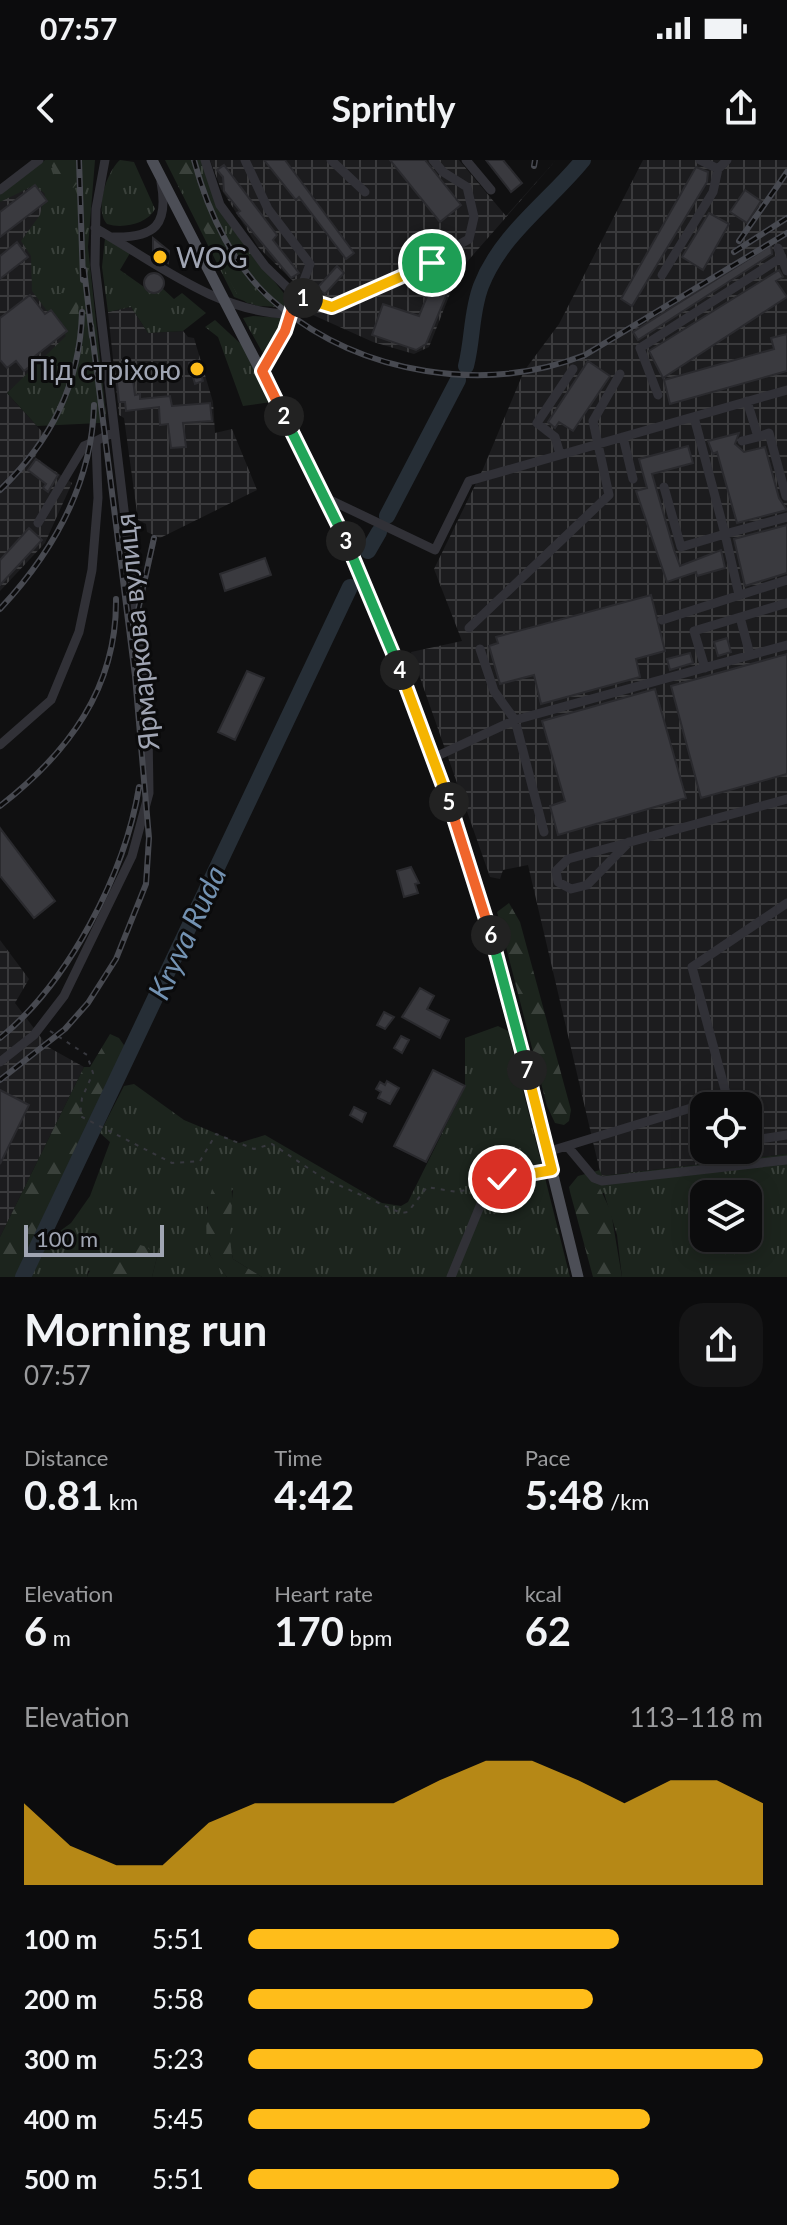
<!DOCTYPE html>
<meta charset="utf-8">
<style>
:root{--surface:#0c0c0d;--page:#151516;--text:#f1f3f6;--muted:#9a9b9d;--line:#2c2c2e;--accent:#ffbd1a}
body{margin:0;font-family:Lato,sans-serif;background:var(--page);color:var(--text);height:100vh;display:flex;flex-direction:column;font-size:30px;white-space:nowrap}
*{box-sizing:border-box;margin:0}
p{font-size:26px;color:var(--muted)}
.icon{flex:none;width:44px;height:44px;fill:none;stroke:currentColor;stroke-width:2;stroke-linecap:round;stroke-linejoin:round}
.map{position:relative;height:1117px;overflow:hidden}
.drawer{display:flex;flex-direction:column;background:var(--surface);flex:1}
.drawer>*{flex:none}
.controls{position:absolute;left:690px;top:932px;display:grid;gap:16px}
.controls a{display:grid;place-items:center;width:72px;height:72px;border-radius:16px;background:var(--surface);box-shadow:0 4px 20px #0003,0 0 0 2px var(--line);font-size:40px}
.scale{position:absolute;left:24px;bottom:20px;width:140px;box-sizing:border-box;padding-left:8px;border:4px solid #a0a5b3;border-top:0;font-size:22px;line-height:28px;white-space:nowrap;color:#a0a5b3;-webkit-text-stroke:6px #0b0b0c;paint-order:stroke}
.pin{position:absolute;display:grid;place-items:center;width:68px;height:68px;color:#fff;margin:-34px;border:4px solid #fff;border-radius:50%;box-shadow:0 2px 8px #0007}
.km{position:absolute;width:40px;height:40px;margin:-20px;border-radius:50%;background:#222;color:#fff;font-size:22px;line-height:40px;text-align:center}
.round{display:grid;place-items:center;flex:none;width:84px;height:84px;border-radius:24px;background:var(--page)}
.summary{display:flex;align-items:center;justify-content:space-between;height:136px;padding:0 24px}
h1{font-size:44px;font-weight:700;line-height:60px}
.figures{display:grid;grid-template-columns:repeat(3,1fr);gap:12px;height:136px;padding:8px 24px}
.figures div{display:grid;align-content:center}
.figures b{font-size:40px;font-weight:700}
.figures small{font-size:22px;font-weight:400}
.figures p{font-size:22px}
.chart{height:224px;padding:16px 24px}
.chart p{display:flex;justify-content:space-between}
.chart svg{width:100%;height:144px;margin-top:8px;fill:var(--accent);opacity:.7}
ul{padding:0 24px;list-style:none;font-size:26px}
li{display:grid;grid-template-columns:128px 96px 1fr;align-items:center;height:60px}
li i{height:20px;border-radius:10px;background:var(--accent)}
.status{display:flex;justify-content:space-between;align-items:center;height:56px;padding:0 40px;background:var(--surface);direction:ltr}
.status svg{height:22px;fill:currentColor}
header{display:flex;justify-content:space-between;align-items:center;height:104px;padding:0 24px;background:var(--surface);font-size:36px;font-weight:700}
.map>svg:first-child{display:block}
.industrial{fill:url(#industrial-grid);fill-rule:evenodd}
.grass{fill:url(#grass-tufts);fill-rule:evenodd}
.forest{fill:url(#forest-firs)}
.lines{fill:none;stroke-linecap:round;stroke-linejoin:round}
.river{stroke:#262e36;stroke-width:16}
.building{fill:#3a3a3f;stroke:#2a2a2e;stroke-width:2}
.path{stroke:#37383e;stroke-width:2;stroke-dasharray:4 6;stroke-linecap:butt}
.minor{stroke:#313137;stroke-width:9}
.major{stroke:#4c4e56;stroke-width:11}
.rail-casing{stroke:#474950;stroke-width:6}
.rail{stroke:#0b0b0c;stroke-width:3;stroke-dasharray:9;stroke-linecap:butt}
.split-1-casing{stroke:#fff;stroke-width:16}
.split-2-casing{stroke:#fff;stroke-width:16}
.split-3-casing{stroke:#fff;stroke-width:16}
.split-4-casing{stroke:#fff;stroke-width:16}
.split-5-casing{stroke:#fff;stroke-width:16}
.split-6-casing{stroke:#fff;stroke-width:16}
.split-7-casing{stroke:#fff;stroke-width:16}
.split-8-casing{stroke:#fff;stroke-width:16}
.split-1{stroke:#f5b400;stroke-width:10}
.split-2{stroke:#f0652b;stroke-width:10}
.split-3{stroke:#22a559;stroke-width:10}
.split-4{stroke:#22a559;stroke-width:10}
.split-5{stroke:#f5b400;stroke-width:10}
.split-6{stroke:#f0652b;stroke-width:10}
.split-7{stroke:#22a559;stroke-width:10}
.split-8{stroke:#f5b400;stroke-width:10}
.poi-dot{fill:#ffbd1a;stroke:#0b0b0c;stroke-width:3}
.labels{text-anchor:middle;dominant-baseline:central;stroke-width:6;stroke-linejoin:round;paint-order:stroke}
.poi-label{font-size:28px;fill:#a0a5b3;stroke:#0b0b0c;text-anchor:start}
.street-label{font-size:28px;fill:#a0a5b3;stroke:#0b0b0c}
.water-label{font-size:30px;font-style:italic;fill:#7392b2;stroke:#0b0b0c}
</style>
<div class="status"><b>07:57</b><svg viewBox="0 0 49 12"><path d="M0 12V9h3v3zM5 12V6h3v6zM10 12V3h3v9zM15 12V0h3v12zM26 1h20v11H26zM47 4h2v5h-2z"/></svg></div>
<header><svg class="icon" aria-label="back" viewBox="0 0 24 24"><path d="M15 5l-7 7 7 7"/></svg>Sprintly<svg class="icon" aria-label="share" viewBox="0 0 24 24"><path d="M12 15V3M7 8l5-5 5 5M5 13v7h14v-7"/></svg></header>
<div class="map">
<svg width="787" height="1117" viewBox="0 0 787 1117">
<defs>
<pattern id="industrial-grid" width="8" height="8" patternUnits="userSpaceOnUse" patternTransform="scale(2)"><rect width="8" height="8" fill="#1c1c1e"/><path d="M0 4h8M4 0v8" fill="none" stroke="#3a3a3c"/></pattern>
<pattern id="grass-tufts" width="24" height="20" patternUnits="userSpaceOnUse" patternTransform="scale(2)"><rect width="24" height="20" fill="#1c241d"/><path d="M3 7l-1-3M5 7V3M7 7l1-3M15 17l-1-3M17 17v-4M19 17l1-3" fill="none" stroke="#3a413b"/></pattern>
<pattern id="forest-firs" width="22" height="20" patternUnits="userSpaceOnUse" patternTransform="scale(2)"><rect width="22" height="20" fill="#1c241d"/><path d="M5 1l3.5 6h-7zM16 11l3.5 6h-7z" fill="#3a413b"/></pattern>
</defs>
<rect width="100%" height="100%" fill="#101011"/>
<!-- industrial -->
<path class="industrial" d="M 210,0 L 459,0 L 506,56 L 556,0 L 459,111 L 429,187 L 414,194 L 373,182 L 313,155 L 319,140 L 294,122 L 258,87 L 221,29 Z
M 643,0 L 787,0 L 787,994 L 601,1016 L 528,705 L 503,710 L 500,719 L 490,717 L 411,492 L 462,481 L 434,409 L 483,309 L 524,211 L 559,164 ZM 704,946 L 748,946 L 748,990 L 704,990 Z
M 38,12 L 51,16 L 70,175 L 7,233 L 46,276 L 35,297 L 72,323 L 45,383 L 0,431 L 0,42 Z
M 131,147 L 148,173 L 183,171 L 188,177 L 194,178 L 213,242 L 215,273 L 232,269 L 257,330 L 160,378 L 147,372 L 146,364 L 138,360 L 124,258 L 119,255 L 108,152 Z
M 0,780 L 29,819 L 15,843 L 48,887 L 84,907 L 0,1077 Z"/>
<!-- grass -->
<path class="grass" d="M 45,0 L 95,0 L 88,87 L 106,255 L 100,263 L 37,266 L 7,233 L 66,176 L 32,131 L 31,96 L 21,81 L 40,55 L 45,34 L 35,25 L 0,42 L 0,34 Z
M 120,0 L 134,2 L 155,49 C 147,64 123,69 107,64 C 94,50 107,11 120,0 Z
M 165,0 L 201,0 C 220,56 250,91 286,136 L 285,147 L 257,146 L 234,137 Z
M 105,78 L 130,93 L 120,110 L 154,134 L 161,127 L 174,139 L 182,133 L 206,153 L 183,171 L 148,173 L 131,147 L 108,152 L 102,107 Z
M 253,156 L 282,158 L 265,197 L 243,158 Z
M 215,160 L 241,184 L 271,242 L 243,246 L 218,177 L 205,167 Z
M 498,866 L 508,871 L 570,1117 L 262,1117 L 233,1099 L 228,1076 L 233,1030 L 207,1047 L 209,1094 L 227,1117 L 152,1117 L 157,1097 L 88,1111 L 87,1117 L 31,1117 L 49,1079 L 71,1063 L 90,1036 L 110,982 L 100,973 L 124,926 L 134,924 L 184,960 L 239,983 L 265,975 L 382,1043 L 401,1046 L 408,1042 L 465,927 L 465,878 Z
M 787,994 L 787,1117 L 622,1117 L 617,1075 L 604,1033 L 570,1032 L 569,1027 L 578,1016 L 600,1010 L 602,1016 ZM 704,1034 L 748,1034 L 748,1078 L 704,1078 Z"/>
<!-- forest -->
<path class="forest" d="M 50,0 L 78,0 L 83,6 L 82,18 L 73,28 L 56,19 Z
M 167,0 L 192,0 L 220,70 L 246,121 L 267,142 L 265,145 L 247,143 L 238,136 Z
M 62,133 L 71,135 L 79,142 L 77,162 L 61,153 L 55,134 Z
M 509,743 L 520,762 L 571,950 L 569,961 L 564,965 L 555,963 L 547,946 L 497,752 Z
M 110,874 L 119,878 L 126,888 L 18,1117 L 0,1117 L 0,1077 L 84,907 L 90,907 Z
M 218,1016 L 230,1018 C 236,1045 226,1070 233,1099 L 262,1117 L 227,1117 C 222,1110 215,1104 211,1097 C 202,1079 207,1032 218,1016 Z
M 599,1026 L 611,1052 L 622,1117 L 593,1117 L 570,1032 Z
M 133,1083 L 147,1087 L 157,1097 L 152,1117 L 87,1117 C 93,1099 117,1091 133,1083 Z"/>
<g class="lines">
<!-- river -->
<path class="river" d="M 466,206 C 473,179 471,152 481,126 C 501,74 549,42 583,0
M 387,356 L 458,220
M 368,391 L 379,372
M 23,1117 L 350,427"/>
</g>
<!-- building -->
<path class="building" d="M 264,0 L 285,0 L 354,93 L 346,99 L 299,37 L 296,40 Z
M 390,0 L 425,0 L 461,45 L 440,62 Z
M 486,0 L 503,0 L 522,23 L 511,32 Z
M 224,5 L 277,75 L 273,80 L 299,113 L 291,118 L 237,53 L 240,51 L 224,31 L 223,17 L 217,10 Z
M 696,7 L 708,12 L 707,22 L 632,146 L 621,139 Z
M 35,25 L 47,41 L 0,77 L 0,52 Z
M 745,30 L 761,41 L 747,63 L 730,52 Z
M 709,53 L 729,64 L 703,110 L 682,97 Z
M 153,78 L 169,91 L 168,103 L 153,94 Z
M 17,82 L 28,97 L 0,119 L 0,96 Z
M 771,85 L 772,94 L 638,180 L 633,172 Z
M 337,106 L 344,113 L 325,134 L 317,128 Z
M 779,110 L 783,117 L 776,121 L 787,137 L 663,218 L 649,191 Z
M144 123a10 10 0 1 1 20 0a10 10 0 1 1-20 0Z
M 435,117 L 451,124 L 426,184 L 416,190 L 372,175 L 383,144 L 419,156 Z
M 30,135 L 45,154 L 51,150 L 67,171 L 34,197 L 37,201 L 24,211 L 16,201 L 7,208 L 0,200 L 0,158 Z
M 787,174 L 787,211 L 670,244 L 664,220 L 774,189 L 771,178 Z
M 197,201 L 203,221 L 195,224 L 189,203 Z
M 588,201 L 610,216 L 573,271 L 559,262 L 555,268 L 548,262 Z
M 132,212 L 135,235 L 140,234 L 140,239 L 170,236 L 172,246 L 210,243 L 212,261 L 183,263 L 186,287 L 171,288 L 168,264 L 160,265 L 159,247 L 126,251 L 125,242 L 119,242 L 116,214 Z
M 739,273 L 735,284 L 744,292 L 765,287 L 779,338 L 787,350 L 737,363 L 717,292 L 713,294 L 708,281 Z
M 688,286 L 693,303 L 652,314 L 674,390 L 680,406 L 721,390 L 725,408 L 697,416 L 696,412 L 667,422 L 636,331 L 647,328 L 639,299 Z
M 36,299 L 58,315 L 48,332 L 43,328 L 46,324 L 28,310 Z
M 787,365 L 787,413 L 745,426 L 734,379 Z
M 29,368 L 42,380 L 0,425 L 0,400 Z
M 265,398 L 271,415 L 225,431 L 220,414 Z
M 651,435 L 665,491 L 636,499 L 640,517 L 541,544 L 534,515 L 500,524 L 489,486 L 498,483 L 496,477 Z
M 727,478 L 731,492 L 718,496 L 714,482 Z
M 690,493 L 693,503 L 670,510 L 667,499 Z
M 787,494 L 787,614 L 701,638 L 671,526 Z
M 247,511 L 264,518 L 235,580 L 218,572 Z
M 655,529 L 686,638 L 558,675 L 550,646 L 565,641 L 542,561 Z
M 0,668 L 55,741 L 34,758 L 0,716 Z
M 411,707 L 419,723 L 415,724 L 418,733 L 404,737 L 397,711 Z
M 420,828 L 434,836 L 427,849 L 449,860 L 440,878 L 402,857 Z
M 384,852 L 394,857 L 385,869 L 377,865 Z
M 401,876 L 409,880 L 402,893 L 394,888 Z
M 433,910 L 465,926 L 426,1002 L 394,986 Z
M 387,921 L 399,928 L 390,944 L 378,938 L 381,932 L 376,929 L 380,922 L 385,925 Z
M 0,930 L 29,945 L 0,1004 Z
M 354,947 L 366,953 L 362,962 L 350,955 Z"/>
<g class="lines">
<!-- path -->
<path class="path" d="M 50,871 L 87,895 L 93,913 L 82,938 L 80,956 L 172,1003 L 200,1001 L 216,974 L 254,989 L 272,984 L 323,1018 L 401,1053 L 408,1052 L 427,1027 L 457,1032 L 478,1027"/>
<!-- minor -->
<path class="minor" d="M 205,0 L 220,45 L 265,106 L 296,136 L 332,147 L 432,103
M 245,0 L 268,49 L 310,104 L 285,171 L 262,211
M 331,0 L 365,32
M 433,0 L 443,12 L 467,27 L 474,57 L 469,79 L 455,87
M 466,0 L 491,30
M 700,0 L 718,9
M 0,30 L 39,0
M 95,68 C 157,103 217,153 290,154
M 113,77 C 155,78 169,65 161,22
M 778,88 L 787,111
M 662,115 L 713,32 L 718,9 L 727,0
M 658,235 L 640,188 L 782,97
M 747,241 L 758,277 L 769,273 L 786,336
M 623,277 L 633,319
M 742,281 L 758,277
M 560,294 L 555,277 L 537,263 L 573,209
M 664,327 L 681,387 L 725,374 L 694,257
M 326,338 L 435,390 L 469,321 L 787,230
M 38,363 L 84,286 L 96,281
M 739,435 L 725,374 L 787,357
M 740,457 L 750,495
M 662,460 L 787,420
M 469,468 L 609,335 L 593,261 L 620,214
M 480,489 L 494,531 L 515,560 L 544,672
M 705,508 L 694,471 L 787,443
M 0,585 L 51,540 L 79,472 L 92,410 L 98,338 L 96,281 L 114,272
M 433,598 L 515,560 L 787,485
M 629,682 L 587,725 L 571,729 L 558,722 L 556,711 L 568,699 L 787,639
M 0,902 L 34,875 L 64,836 L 132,696 L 149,633 L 148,570 L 140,485 L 95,105 L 96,49 L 105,0
M 760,979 L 787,975
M 568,987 L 594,1018 L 602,1021 L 787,1000
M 547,992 L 727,937 L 692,807 L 787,743
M 451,1117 L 489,1024 L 552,1010"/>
<!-- major -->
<path class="major" d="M 152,0 L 326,338 L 399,507 L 477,726 L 521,885 L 578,1117"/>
<!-- rail casing -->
<g class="rail-casing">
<path id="rail" d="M 79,0 L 83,120
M 194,0 C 208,53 235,111 279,146 C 363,215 485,234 585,195 L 787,73
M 534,6 L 535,0
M 739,81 L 787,12
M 734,92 L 787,58
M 84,109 L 92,177
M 0,330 C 51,281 80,224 82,152
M 0,449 C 53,392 92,324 94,245
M 134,468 L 154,378
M 0,646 C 68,593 117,528 116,439
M 0,878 C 68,823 125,714 139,627
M 0,920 L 65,869 L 88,843 L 116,799 L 146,724 L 149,678 L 135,516 L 91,165"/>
</g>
<!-- rail -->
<use href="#rail" class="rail"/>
</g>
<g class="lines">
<!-- split-1 casing -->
<g class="split-1-casing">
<path id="split-1" d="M 303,138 L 332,147 L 432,103"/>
</g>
<!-- split-2 casing -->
<g class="split-2-casing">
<path id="split-2" d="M 284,256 L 262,211 L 285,171 L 296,136 L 303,138"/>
</g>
<!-- split-3 casing -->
<g class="split-3-casing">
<path id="split-3" d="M 284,256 L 346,381"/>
</g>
<!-- split-4 casing -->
<g class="split-4-casing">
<path id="split-4" d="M 346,381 L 400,510"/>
</g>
<!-- split-5 casing -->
<g class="split-5-casing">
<path id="split-5" d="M 400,510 L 449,642"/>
</g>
<!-- split-6 casing -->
<g class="split-6-casing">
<path id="split-6" d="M 449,642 L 491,775"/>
</g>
<!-- split-7 casing -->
<g class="split-7-casing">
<path id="split-7" d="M 491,775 L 527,910"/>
</g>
<!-- split-8 casing -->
<g class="split-8-casing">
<path id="split-8" d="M 502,1019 L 552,1010 L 527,910"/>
</g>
<!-- split-1 -->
<use href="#split-1" class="split-1"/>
<!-- split-2 -->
<use href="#split-2" class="split-2"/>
<!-- split-3 -->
<use href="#split-3" class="split-3"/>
<!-- split-4 -->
<use href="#split-4" class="split-4"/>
<!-- split-5 -->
<use href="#split-5" class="split-5"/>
<!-- split-6 -->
<use href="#split-6" class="split-6"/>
<!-- split-7 -->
<use href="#split-7" class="split-7"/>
<!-- split-8 -->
<use href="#split-8" class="split-8"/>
</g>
<!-- markers -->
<g class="poi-dot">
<circle cx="160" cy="97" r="8"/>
<circle cx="197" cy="209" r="8"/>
</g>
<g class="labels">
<!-- poi labels -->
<g class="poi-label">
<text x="176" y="97">WOG</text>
<text x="181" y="209" text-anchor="end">Під стріхою</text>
</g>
<!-- street labels -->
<g class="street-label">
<text transform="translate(136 472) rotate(-96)">Ярмаркова вулиця</text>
</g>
<!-- water labels -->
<g class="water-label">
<text transform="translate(186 772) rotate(-65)">Kryva Ruda</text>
</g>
</g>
</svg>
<div class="controls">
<a><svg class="icon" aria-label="locate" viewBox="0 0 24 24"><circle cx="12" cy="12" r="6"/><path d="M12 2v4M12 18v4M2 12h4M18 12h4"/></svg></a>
<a><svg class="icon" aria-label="layers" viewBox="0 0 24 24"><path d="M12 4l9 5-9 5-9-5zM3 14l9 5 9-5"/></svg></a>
</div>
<div class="scale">100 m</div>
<div class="pin" style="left:432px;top:103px;background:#1e9e55"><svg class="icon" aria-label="arrive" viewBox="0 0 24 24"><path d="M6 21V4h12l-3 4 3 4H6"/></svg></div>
<div class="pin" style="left:502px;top:1019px;background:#d93025"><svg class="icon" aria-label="check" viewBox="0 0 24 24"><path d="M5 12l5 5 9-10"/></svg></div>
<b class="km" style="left:303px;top:138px">1</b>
<b class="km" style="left:284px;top:256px">2</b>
<b class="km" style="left:346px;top:381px">3</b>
<b class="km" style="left:400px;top:510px">4</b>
<b class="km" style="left:449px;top:642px">5</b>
<b class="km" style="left:491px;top:775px">6</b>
<b class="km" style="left:527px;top:910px">7</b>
</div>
<section class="drawer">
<div class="summary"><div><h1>Morning run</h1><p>07:57</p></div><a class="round"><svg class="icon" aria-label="share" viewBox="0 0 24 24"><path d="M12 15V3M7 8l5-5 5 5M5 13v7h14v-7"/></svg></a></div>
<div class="figures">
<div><p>Distance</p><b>0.81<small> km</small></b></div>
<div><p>Time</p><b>4:42</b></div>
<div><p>Pace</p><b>5:48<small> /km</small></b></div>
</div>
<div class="figures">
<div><p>Elevation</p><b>6<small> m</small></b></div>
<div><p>Heart rate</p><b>170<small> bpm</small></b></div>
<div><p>kcal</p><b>62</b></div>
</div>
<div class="chart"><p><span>Elevation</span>113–118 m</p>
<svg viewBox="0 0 160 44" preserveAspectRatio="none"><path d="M0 44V19L10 32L20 38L30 38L40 25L50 19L60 19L70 19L80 19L90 12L100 6L110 6L120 12L130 19L140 12L150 12L160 19V44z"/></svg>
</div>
<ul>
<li><b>100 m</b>5:51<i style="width:72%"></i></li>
<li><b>200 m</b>5:58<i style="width:67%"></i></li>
<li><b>300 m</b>5:23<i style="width:100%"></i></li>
<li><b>400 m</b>5:45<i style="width:78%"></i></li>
<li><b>500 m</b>5:51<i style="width:72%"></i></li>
</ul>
</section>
